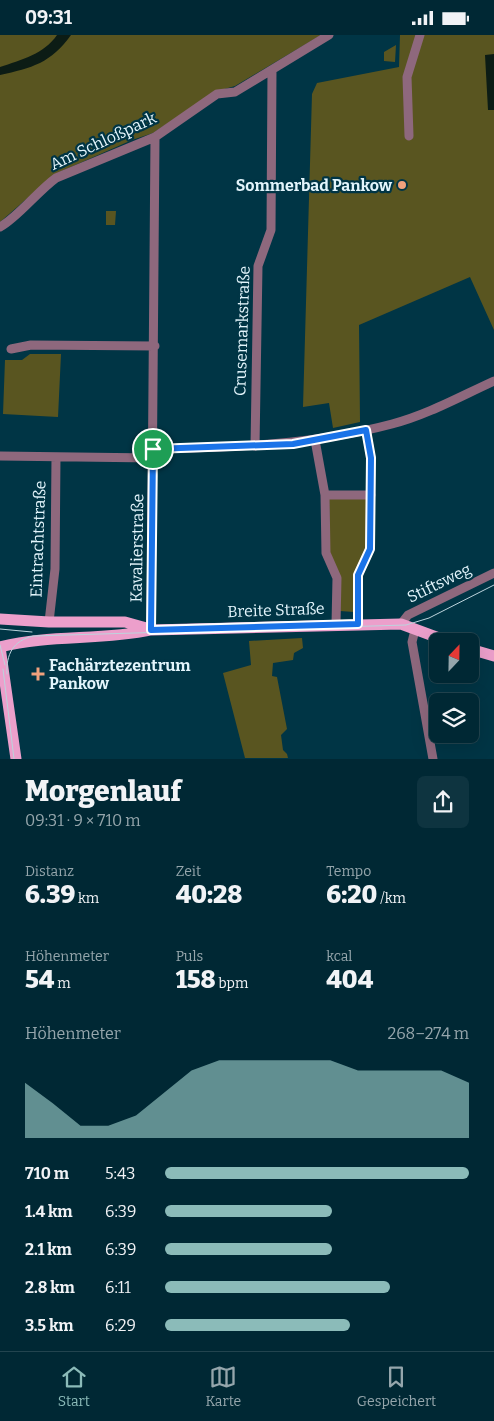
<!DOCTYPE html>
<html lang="de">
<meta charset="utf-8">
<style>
:root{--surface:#002834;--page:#0e3440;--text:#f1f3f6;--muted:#95a6ac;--line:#22444f;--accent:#8bbbb9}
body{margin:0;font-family:Bitter,serif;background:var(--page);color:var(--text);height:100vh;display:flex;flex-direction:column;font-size:19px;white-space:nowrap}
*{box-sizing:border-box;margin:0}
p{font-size:16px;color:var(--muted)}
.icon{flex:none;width:28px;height:28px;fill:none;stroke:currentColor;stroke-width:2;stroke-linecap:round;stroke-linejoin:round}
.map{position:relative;height:724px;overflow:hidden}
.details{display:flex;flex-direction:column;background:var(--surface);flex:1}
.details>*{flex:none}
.needle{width:32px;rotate:22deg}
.fabs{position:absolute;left:429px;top:598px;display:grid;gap:10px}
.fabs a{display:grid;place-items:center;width:50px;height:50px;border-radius:8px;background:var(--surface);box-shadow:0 5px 20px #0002,0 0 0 1px var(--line);font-size:25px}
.pin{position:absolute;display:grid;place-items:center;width:42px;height:42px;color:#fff;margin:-21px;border:2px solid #fff;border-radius:50%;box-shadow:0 1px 5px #0007}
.round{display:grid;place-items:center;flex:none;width:52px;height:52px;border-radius:8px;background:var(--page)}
.overview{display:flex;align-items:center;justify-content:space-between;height:85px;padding:0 25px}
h1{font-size:28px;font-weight:800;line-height:38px}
.metrics{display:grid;grid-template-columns:repeat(3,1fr);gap:8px;height:85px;padding:5px 25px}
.metrics div{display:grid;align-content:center}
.metrics b{font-size:25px;font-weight:800}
.metrics small{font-size:14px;font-weight:400}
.metrics p{font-size:14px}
.chart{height:140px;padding:10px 25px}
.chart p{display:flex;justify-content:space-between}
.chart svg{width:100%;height:90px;margin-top:5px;fill:var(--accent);opacity:.7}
ul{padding:0 25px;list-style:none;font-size:16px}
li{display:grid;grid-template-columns:80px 60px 1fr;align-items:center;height:38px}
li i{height:12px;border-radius:6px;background:var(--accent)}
.status{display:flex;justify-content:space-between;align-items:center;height:35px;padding:0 25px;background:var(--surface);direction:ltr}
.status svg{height:14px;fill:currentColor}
.menu{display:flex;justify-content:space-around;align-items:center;height:70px;border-top:1px solid var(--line);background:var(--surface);font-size:14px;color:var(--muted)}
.menu a{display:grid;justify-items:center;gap:2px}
.menu .active{color:var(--accent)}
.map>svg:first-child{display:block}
.green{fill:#595520}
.water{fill:#0c1c15}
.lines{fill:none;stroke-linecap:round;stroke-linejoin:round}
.minor{stroke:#8e687d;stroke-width:9}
.major{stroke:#ec9fcb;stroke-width:11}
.tram{stroke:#bcd4dd;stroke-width:1}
.route-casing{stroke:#fff;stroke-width:10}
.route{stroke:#1a73e8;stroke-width:6}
.poi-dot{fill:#f1a17d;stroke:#003545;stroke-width:2}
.labels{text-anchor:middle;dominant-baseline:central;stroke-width:4.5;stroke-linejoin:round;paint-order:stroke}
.street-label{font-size:16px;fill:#e3f5fc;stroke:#003545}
.poi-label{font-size:16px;font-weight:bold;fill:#e3f5fc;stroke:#003545;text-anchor:end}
</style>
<div class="status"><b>09:31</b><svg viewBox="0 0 49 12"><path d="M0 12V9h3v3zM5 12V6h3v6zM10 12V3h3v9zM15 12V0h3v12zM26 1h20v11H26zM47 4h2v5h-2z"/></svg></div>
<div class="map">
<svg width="494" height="724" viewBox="0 0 494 724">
<rect width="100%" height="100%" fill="#003545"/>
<!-- green -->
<path class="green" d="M 0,0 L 321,0 L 235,51 L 214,57 L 153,98 L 132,105 L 55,139 L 0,187 Z
M 400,0 L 494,0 L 494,295 L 470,242 L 359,290 L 360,387 L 333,393 L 329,368 L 303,372 L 312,59 L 317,48 L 399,32 Z
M 396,10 L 395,27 L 384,26 L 384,17 Z
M 106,176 L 116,176 L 115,190 L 106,190 Z
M 30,319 L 61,319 L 58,382 L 3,379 L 5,325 L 22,325 Z
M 329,464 L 367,464 L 367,514 L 354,577 L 340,576 L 341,544 L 330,520 Z
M 302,603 L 303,613 L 294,618 L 293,625 L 273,628 L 272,641 L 277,642 L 287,694 L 281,700 L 283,715 L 287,719 L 288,723 L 245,723 L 223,638 L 251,630 L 249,606 Z"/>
<!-- water -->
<path class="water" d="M 57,0 L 71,0 C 51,28 32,33 0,40 L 0,32 C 21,25 44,19 57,0 Z
M 494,19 L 494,75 L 488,75 L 485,20 Z"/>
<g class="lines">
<!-- minor -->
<path class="minor" d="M 409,101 L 407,42 L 420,0
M 0,192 C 17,183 38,156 56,143 L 155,102 L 217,59 L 235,57 L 329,0
M 11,314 L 31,310 L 155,311
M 315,405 L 325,460 L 326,518 L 337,543 L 336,589
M 255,411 L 258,231 L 271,195 L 272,35
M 153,414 C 234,412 313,410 392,389 C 427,380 461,361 494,346
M 0,421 L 153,423
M 325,460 L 371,460
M 49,587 L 55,534 L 56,422
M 358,589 L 358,540 L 370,514 L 371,423 L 366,395
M 401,589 L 408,580 L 494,538
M 151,595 L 155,102
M 415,595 L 412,607 L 433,724"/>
<!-- major -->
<path class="major" d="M 0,584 L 49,587 L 125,587 L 150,594
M 0,612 C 50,599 101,606 151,595 L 401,589 L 447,606
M 0,612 L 16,724
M 470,614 L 494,621"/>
<!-- tram -->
<path class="tram" d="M 0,594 L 32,597
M 0,610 L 5,630
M 3,634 L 14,724
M 7,639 C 6,619 13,606 33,601 L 406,590 L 429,583 L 494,550"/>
</g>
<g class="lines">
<!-- route casing -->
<g class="route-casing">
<path id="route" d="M 366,395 L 371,423 L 370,514 L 358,540 L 358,589 L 151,595 L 153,414 L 293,409 Z"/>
</g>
<!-- route -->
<use href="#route" class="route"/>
</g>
<!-- markers -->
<g class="poi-dot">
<circle cx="402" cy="150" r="5"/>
<path d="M35.5 631.5h5v5h5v5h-5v5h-5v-5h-5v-5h5z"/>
</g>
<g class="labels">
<!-- street labels -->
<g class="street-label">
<text transform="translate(103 106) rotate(-25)">Am Schloßpark</text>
<text transform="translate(242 296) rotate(-88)">Crusemarkstraße</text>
<text transform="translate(38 504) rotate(-88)">Eintrachtstraße</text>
<text transform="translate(137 513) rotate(-89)">Kavalierstraße</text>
<text transform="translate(439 548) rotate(-26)">Stiftsweg</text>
<text transform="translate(276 575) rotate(-2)">Breite Straße</text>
</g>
<!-- poi labels -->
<g class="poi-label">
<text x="392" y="150">Sommerbad Pankow</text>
<text x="49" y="630" text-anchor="start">Fachärztezentrum<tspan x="49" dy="18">Pankow</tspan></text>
</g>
</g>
</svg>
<div class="fabs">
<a><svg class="needle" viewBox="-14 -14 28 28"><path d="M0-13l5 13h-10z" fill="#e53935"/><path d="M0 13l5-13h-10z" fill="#95a6ac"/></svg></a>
<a><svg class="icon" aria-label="layers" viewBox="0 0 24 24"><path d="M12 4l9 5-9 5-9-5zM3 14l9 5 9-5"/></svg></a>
</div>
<div class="pin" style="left:153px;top:414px;background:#1e9e55"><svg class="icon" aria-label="arrive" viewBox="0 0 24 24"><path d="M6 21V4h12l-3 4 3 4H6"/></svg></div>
</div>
<section class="details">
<div class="overview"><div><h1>Morgenlauf</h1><p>09:31 · 9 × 710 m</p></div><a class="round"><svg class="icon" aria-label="share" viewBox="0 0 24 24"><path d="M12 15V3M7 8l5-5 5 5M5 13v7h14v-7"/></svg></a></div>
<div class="metrics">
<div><p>Distanz</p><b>6.39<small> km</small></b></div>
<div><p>Zeit</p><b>40:28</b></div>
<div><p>Tempo</p><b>6:20<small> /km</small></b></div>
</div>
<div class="metrics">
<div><p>Höhenmeter</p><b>54<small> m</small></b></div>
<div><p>Puls</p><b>158<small> bpm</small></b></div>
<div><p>kcal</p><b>404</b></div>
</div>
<div class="chart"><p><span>Höhenmeter</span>268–274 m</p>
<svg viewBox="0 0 160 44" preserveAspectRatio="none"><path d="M0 44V17L10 27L20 38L30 38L40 33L50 22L60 11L70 6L80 6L90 6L100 6L110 6L120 11L130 11L140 11L150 11L160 17V44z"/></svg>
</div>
<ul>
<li><b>710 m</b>5:43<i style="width:100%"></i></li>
<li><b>1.4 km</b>6:39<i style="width:55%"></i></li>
<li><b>2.1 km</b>6:39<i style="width:55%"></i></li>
<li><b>2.8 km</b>6:11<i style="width:74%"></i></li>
<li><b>3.5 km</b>6:29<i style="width:61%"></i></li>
</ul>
</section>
<nav class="menu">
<a class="active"><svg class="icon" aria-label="home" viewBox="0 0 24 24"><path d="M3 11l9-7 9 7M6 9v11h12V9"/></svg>Start</a>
<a><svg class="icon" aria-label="map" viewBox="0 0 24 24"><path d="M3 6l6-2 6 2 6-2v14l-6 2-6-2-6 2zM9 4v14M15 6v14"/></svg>Karte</a>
<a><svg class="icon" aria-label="saved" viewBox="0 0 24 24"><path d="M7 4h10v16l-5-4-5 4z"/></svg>Gespeichert</a>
</nav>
